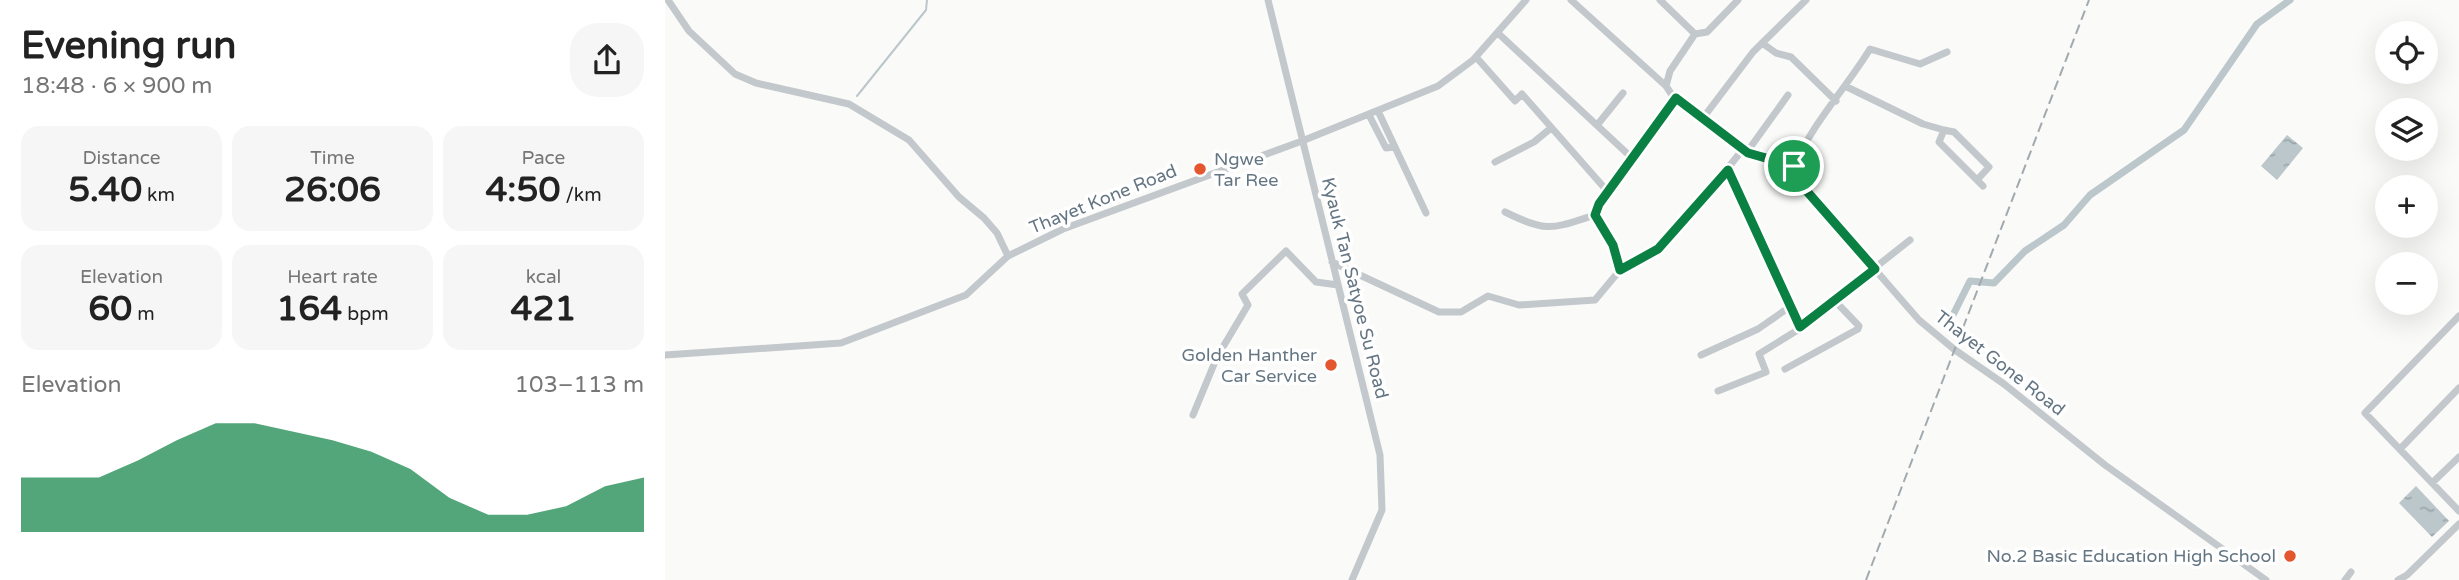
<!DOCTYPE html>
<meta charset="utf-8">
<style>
:root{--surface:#fff;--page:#f6f6f6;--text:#222;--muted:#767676;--accent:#0b8043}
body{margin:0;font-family:"Varela Round",sans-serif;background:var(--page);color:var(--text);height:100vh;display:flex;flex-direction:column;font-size:26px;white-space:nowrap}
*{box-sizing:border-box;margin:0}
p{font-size:23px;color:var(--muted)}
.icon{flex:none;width:38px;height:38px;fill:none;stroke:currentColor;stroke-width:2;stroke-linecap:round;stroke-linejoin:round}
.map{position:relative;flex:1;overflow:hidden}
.drawer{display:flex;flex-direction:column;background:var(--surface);width:665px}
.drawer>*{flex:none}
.fabs{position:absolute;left:1710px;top:21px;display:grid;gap:14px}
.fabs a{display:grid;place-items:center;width:63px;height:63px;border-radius:50%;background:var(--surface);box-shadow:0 7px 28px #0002;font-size:35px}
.pin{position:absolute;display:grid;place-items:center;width:60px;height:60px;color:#fff;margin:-30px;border:4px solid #fff;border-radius:50%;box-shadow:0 2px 7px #0007}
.round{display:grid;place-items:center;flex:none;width:74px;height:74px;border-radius:28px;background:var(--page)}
.headline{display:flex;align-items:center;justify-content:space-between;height:119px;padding:0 21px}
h1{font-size:38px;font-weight:700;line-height:52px}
.figures{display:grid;grid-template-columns:repeat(3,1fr);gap:10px;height:119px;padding:7px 21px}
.figures div{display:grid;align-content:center;border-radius:18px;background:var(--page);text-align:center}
.figures b{font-size:35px;font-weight:700}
.figures small{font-size:19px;font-weight:400}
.figures p{font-size:19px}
.chart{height:196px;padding:14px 21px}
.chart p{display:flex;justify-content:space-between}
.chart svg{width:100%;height:126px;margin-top:7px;fill:var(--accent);opacity:.7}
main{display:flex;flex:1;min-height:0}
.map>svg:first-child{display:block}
.water{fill:url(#water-ripples)}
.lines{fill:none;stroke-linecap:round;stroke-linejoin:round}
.stream{stroke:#bbc7cb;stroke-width:2}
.canal{stroke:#bbc7cb;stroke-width:7}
.minor{stroke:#c3c8cc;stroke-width:7}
.rail{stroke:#a2aab0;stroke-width:2;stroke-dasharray:10 5;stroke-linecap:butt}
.route-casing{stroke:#fff;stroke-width:14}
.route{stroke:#0b8043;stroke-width:9}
.poi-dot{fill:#e4572e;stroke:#fff;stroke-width:2.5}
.labels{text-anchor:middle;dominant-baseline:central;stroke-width:7;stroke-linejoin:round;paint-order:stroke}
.poi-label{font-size:18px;fill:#657683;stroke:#fff;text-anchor:end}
.street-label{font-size:18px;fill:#657683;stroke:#fff}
</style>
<main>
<section class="drawer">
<div class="headline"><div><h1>Evening run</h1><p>18:48 · 6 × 900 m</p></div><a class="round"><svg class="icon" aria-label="share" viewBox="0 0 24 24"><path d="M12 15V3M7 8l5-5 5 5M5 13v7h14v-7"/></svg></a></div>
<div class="figures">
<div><p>Distance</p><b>5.40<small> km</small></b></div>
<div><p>Time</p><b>26:06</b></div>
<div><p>Pace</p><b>4:50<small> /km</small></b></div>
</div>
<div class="figures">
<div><p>Elevation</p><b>60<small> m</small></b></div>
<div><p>Heart rate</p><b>164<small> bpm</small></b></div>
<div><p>kcal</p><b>421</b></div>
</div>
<div class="chart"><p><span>Elevation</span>103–113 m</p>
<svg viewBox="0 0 160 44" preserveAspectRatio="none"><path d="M0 44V25L10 25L20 25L30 19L40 12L50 6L60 6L70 9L80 12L90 16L100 22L110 32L120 38L130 38L140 35L150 28L160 25V44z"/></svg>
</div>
</section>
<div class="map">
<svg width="1794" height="580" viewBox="0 0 1794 580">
<defs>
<pattern id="water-ripples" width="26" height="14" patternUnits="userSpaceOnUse" patternTransform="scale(1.75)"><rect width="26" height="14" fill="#bbc7cb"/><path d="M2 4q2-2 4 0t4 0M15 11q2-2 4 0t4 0" fill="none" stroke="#9ca6aa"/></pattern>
</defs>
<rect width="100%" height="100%" fill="#fafaf8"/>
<!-- water -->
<path class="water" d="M 1622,135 L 1638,148 L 1612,180 L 1596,166 Z
M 1751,486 L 1784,521 L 1767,537 L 1734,503 Z"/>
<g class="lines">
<!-- stream -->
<path class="stream" d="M 192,96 L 261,10 L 262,0"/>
<!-- canal -->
<path class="canal" d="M 1283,325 L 1305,281 L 1329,283 L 1360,251 L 1399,225 L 1425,195 L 1519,130 L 1592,24 L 1625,0"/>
<!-- minor -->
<path class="minor" d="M 3,0 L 24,31 L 70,74 L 91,83 L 184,104 L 244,140 L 294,197 L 319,218 L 332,233 L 343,256
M 603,0 L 715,455 L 717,510 L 687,580
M 906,0 L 1001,86
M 995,0 L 1030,34 L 1005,71 L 1001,86 L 1007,95 L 1083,153 L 1129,166 L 1139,188 L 1254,320 L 1290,350 L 1339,384 L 1440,465 L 1601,580
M 834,34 L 967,158
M 1030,34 L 1042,32 L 1073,0
M 1097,43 L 1111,53 L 1126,57 L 1171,101
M 811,57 L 850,101 L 857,94 L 943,192
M 1182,87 L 1258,124 L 1279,130 L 1274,142 L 1318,186
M 713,111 L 761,213
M 704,115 L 721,148 L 730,147
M 1038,118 L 1088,52 L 1141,0
M 933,124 L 958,93
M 1279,130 L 1289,132 L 1324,167 L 1312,180
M 1082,152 L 1123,95
M 830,162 L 869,142 L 886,128
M 1129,166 C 1147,124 1181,88 1205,49 L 1255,64 L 1282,52
M 840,212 C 883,233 886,229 930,215
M 667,262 L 774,312 L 796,312 L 823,296 L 854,305 L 930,300 L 955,270 L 994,249 L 1020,222 L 1078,149
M 955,270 L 948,245 L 930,215 L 934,204 L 1011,98
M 1794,316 L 1700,413 L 1794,511
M 1135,327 L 1245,240
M 0,355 L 176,343 L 301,295 L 343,256 L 398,229 L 637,141 L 773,86 L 808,60 L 861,0
M 1036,355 L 1093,329 L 1126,306
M 1120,369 L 1193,329 L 1194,326 L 1170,301
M 1053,391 L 1101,372 L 1094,354 L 1136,328 L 1063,170
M 528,415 L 552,357 L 583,305 L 577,294 L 621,251 L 651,282 L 673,285
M 1735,449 L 1794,388
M 1767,483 L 1794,457
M 1680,580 L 1686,572
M 1733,580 L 1742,575 L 1794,524"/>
<!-- rail -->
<path class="rail" d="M 1201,580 L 1424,0"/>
</g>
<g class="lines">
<!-- route casing -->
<g class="route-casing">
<path id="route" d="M 1011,98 L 1083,153 L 1129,166 L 1139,188 L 1210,269 L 1135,327 L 1063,170 L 993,249 L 955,270 L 948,245 L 930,215 L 934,204 Z"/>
</g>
<!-- route -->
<use href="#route" class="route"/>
</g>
<!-- markers -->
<g class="poi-dot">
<circle cx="535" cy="169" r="7"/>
<circle cx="666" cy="365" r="7"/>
<circle cx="1625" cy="556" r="7"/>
</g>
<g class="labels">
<!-- poi labels -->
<g class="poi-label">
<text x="549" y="159" text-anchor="start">Ngwe<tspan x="549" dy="21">Tar Ree</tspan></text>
<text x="652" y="355">Golden Hanther<tspan x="652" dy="21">Car Service</tspan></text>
<text x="1611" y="556">No.2 Basic Education High School</text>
</g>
<!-- street labels -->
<g class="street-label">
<text transform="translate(438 199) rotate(-22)">Thayet Kone Road</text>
<text transform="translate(690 288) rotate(76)">Kyauk Tan Satyoe Su Road</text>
<text transform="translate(1335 363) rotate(38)">Thayet Gone Road</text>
</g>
</g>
</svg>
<div class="fabs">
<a><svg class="icon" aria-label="locate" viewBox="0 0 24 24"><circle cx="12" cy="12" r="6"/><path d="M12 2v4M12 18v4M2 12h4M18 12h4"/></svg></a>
<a><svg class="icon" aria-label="layers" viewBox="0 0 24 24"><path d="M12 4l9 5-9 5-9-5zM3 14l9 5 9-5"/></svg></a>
<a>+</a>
<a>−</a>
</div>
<div class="pin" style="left:1129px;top:166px;background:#1e9e55"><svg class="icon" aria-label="arrive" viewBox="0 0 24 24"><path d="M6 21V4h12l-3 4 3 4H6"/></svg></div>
</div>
</main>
